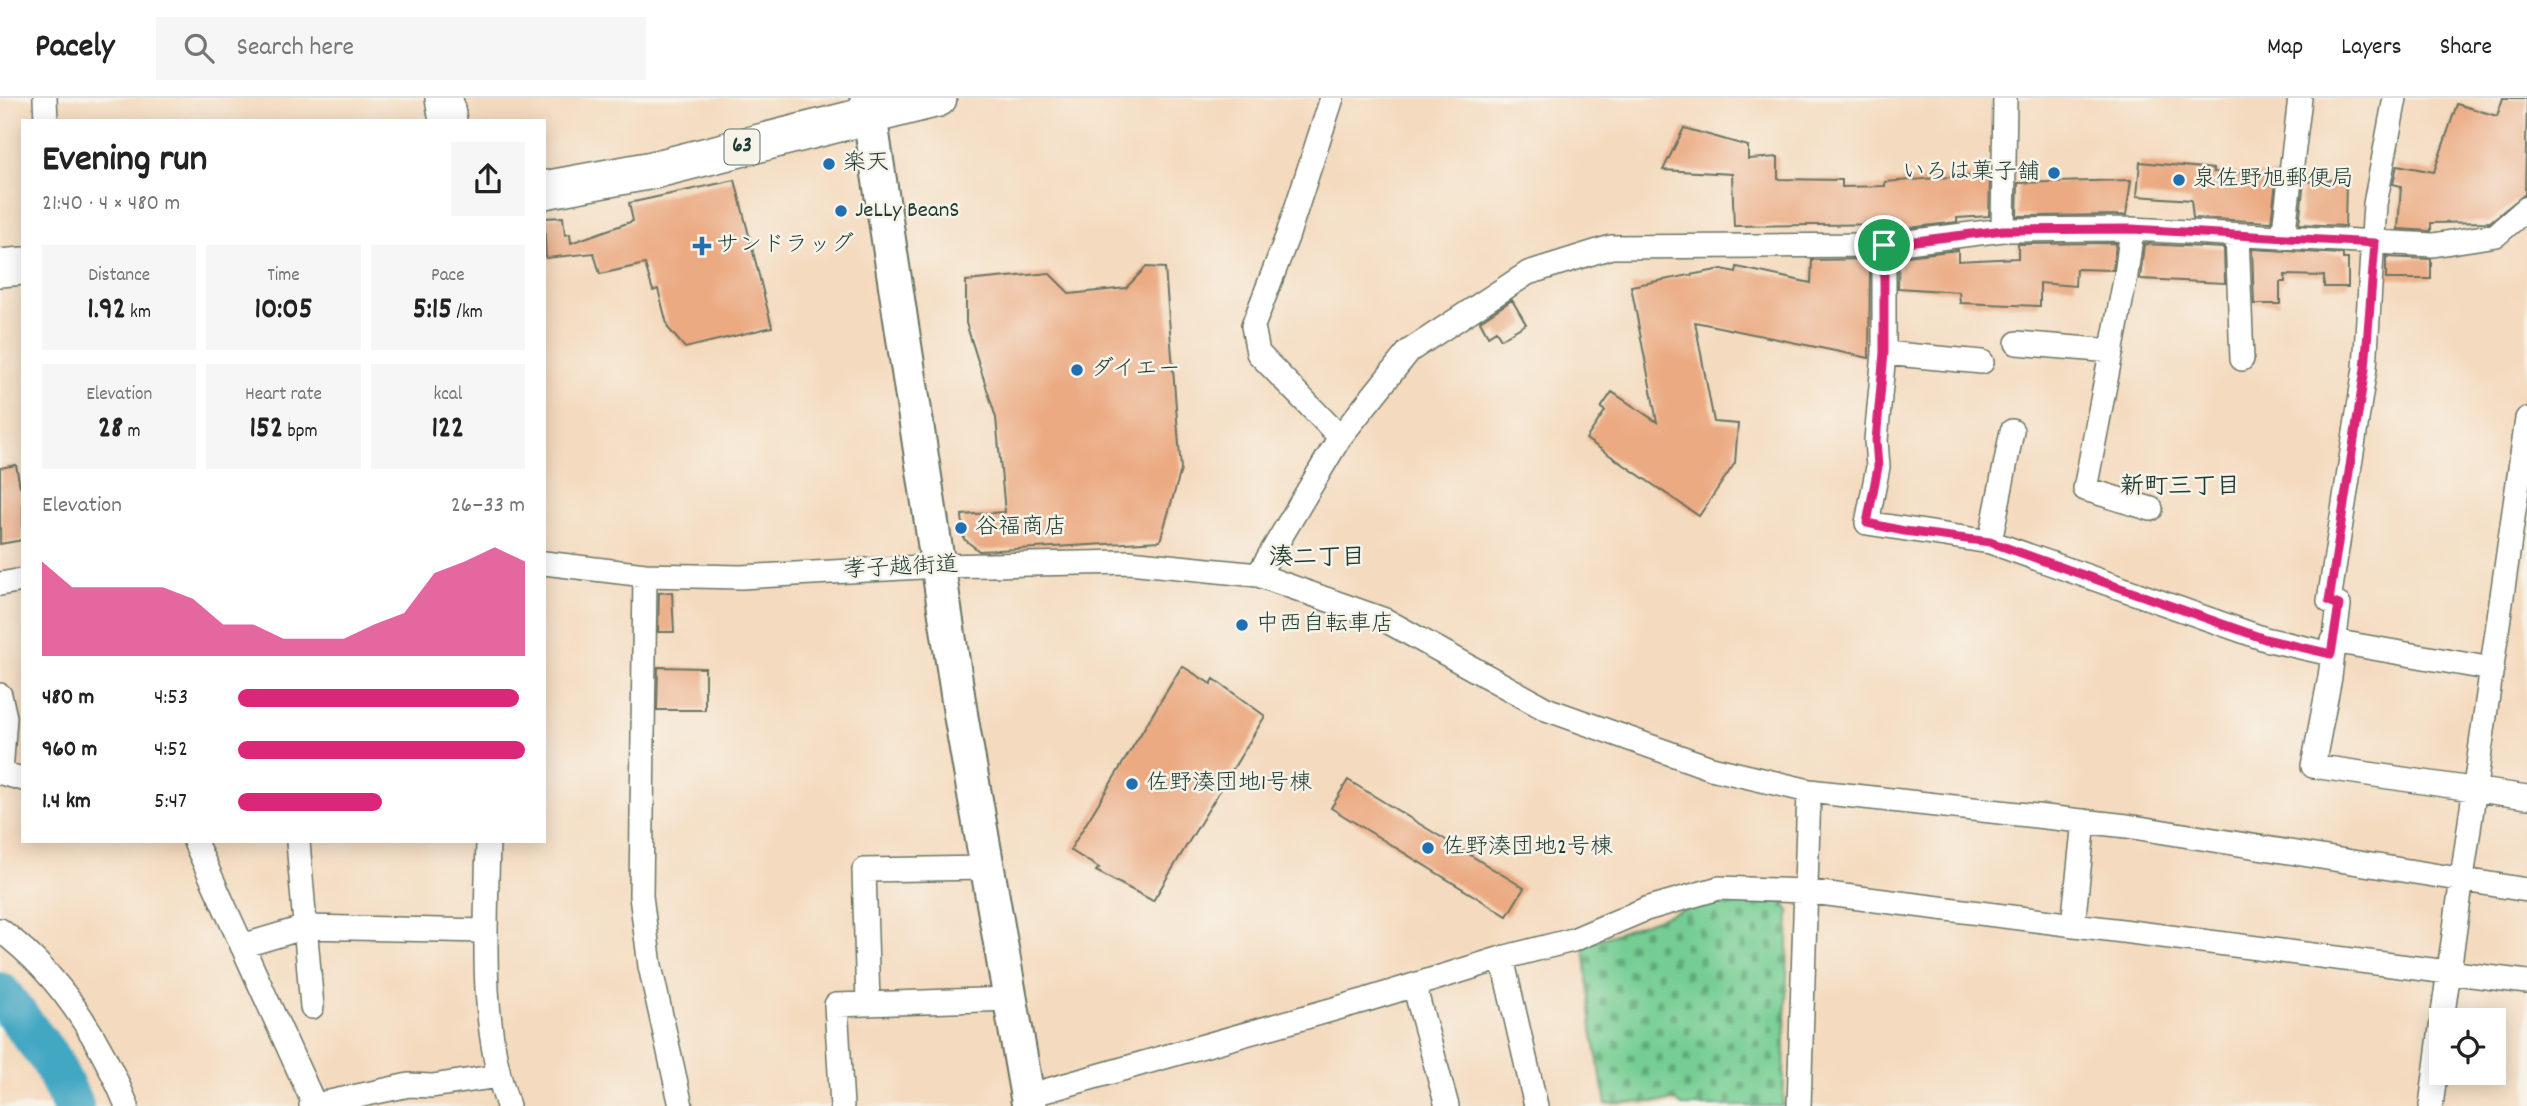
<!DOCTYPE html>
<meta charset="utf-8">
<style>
:root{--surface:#fff;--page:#f6f6f6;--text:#222;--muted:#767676;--line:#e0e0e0;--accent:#db2777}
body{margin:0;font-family:Dekko,"Klee One",sans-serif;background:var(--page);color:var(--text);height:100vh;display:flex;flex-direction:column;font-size:26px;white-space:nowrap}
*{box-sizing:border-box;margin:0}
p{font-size:23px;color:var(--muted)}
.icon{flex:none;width:38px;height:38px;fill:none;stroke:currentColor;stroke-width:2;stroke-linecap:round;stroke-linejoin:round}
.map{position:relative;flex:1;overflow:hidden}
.details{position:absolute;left:21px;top:21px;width:525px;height:724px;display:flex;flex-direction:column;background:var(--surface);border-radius:0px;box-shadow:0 4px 18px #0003}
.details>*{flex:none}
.fabs{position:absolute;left:2429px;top:910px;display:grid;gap:14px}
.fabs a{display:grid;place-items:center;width:77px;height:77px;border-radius:0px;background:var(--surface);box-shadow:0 4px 18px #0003;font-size:35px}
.pin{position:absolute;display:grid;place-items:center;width:60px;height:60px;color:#fff;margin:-30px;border:4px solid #fff;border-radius:50%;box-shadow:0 2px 7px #0007}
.round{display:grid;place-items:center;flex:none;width:74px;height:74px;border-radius:0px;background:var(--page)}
.summary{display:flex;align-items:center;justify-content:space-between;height:119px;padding:0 21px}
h1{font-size:38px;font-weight:800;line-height:52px}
.stats{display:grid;grid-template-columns:repeat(3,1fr);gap:10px;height:119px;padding:7px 21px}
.stats div{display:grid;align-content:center;border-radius:0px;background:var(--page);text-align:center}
.stats b{font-size:30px;font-weight:800}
.stats small{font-size:19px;font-weight:400}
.stats p{font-size:19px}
.chart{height:196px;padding:14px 21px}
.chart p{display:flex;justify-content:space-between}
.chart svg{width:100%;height:126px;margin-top:7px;fill:var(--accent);opacity:.7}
ul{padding:0 21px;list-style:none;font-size:23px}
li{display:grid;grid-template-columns:112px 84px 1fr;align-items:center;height:52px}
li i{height:18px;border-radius:9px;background:var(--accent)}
header{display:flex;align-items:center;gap:42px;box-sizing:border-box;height:98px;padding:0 35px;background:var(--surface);border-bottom:2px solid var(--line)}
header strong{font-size:33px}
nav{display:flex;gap:38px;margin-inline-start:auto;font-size:24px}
.search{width:490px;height:63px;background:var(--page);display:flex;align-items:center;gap:18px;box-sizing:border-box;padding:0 24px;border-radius:0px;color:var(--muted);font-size:26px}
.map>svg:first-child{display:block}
.cemetery{fill:url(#cemetery-stones);stroke:#4a8564;stroke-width:2}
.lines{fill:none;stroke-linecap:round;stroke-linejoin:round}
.river{stroke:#43a7c3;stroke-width:42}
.building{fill:#ebaa82}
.street-casing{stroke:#6a7464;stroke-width:26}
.secondary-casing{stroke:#6a7464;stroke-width:37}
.primary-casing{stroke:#6a7464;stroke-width:40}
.street{stroke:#fff;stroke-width:23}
.secondary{stroke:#fff;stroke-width:33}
.primary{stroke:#fff;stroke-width:37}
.route-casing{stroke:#fff;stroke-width:14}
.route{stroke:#db2777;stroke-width:9}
.poi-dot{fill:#1f6fb2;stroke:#f7f3e8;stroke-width:2.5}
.labels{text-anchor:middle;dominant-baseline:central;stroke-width:5;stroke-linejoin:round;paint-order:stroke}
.shield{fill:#f7f3e8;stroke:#60746a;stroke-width:2}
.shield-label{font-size:21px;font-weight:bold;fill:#1f3d34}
.poi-label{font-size:23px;fill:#1f3d34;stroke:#f7f3e8;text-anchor:start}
.street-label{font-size:23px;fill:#1f3d34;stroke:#f7f3e8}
.neighbourhood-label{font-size:24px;font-weight:bold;fill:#1f3d34;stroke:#f7f3e8}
</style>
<header>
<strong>Pacely</strong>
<div class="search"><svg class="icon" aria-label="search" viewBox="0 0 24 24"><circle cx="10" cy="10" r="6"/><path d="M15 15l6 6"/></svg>Search here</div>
<nav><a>Map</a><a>Layers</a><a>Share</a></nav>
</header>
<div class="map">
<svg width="2527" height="1008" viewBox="0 0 2527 1008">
<defs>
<pattern id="cemetery-stones" width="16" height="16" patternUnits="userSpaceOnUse" patternTransform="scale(1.75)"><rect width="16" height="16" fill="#74cd93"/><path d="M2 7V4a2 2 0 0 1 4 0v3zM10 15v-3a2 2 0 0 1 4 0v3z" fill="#5fa879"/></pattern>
</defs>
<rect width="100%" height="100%" fill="#f7f3e8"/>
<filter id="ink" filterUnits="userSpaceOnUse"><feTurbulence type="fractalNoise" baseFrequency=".0143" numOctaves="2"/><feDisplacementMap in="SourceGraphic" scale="14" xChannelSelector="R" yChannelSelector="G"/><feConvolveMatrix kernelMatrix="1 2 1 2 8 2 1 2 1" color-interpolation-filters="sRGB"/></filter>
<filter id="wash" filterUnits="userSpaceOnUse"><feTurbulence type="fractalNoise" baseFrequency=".00686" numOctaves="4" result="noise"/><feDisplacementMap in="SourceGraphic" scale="28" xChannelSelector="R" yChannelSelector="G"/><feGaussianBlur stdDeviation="1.57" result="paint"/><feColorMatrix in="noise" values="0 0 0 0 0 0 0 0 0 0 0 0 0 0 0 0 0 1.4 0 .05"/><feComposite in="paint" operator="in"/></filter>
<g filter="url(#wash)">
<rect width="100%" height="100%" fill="#f4dabe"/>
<!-- cemetery -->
<path class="cemetery" d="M 1710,802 L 1782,803 L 1789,813 L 1783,1008 L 1682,1008 L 1676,1003 L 1606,1006 L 1592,932 L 1584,847 Z"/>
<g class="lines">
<!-- river -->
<path class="river" d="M 0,895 L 51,962 L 73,1008"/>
</g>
<g id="blocks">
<!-- building -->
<path class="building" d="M 2503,0 L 2527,0 L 2525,96 L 2490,124 L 2431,125 L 2431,133 L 2398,131 L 2401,88 L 2393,86 L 2397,67 L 2434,74 L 2457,6 L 2497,18 Z
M 1684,30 L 1748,48 L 1748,61 L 1778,59 L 1778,81 L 1842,82 L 1842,89 L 1885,88 L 1885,84 L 1990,76 L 1989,118 L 1957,120 L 1957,124 L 1900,131 L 1900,126 L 1734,128 L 1732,76 L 1663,72 Z
M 2140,64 L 2213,71 L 2213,74 L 2277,77 L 2271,124 L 2193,120 L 2191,102 L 2137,98 Z
M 735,82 L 772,229 L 685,250 L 668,230 L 658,191 L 653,193 L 645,166 L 600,176 L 594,155 L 546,160 L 544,120 L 563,119 L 565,137 L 570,136 L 571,145 L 633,123 L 629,105 Z
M 2131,82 L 2126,117 L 2017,118 L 2018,85 Z
M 2327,82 L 2346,83 L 2345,128 L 2299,126 L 2304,83 L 2326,85 Z
M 2116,145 L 2113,172 L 2076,171 L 2075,188 L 2040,185 L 2040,208 L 1960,205 L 1959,194 L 1898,190 L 1899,159 L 1958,152 L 1958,163 L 2018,160 L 2018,146 Z
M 2144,146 L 2224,150 L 2225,185 L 2140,181 Z
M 2252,151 L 2343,156 L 2343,161 L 2348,161 L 2348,189 L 2324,189 L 2324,178 L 2285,177 L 2285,184 L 2280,184 L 2280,206 L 2254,206 Z
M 2386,159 L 2431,161 L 2431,181 L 2386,181 Z
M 1870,161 L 1869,260 L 1695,224 L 1714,324 L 1738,326 L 1735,365 L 1699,418 L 1586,341 L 1605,313 L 1601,310 L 1612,294 L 1657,324 L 1631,188 L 1722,171 L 1736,174 L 1737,169 L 1811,185 L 1812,162 Z
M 1146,169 L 1165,170 L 1181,372 L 1160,443 L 979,453 L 964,441 L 962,417 L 1005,414 L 996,320 L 966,225 L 966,183 L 1049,175 L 1070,196 L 1126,190 Z
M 1512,202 L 1526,226 L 1501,241 L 1496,233 L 1488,238 L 1480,223 Z
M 16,367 L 20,388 L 23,387 L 23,442 L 0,446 L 0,370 Z
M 672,494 L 674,534 L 658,534 L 659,495 Z
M 1182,568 L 1211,586 L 1214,581 L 1265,618 L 1153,803 L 1096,773 L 1099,770 L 1070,752 Z
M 658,569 L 705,570 L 705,612 L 657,612 Z
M 1348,682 L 1524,790 L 1507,818 L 1331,710 Z"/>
</g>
</g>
<g filter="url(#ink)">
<use href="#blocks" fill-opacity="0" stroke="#6a7464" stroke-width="2"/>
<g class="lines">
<!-- street casing -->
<g class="street-casing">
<path id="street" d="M 45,0 L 46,23
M 1332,0 L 1287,139 L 1253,228 L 1258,255 L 1340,339
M 2395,0 L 2375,106 L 2365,270 L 2329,503 L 2339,507 L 2330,579 L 2313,668 L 2527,699
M 2132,131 L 2126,177 L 2085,391 L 2151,411
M 2003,132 L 2005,0
M 2237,137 L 2242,261
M 2283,140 L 2300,0
M 1884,147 L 1884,255 L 1876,342 L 1878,369 L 1867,425 L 1990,444 L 2265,541 L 2331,556
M 2017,245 L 2112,253
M 1884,255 L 1982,264
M 1990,444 L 2012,333
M 544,465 L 645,477 L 741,479 L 940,468 L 1129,464 L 1258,477 L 1385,522 L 1546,611 L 1711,670 L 1809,693 L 2127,728 L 2527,792
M 645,477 L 641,798 L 650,868 L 681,1008
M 1258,477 L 1340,339 L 1409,253 L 1528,175 L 1611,149 L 1884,147 L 2003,132 L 2132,131 L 2433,147 L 2496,137 L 2527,110
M 0,486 L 23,482
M 2333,543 L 2492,571
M 0,597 L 5,619 L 1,675 L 23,681
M 195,744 L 315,1008
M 298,744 L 312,909
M 488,744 C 486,832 479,923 508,1008
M 2073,827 L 2084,723
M 0,832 C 59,876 100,941 127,1008
M 242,848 L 306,829 L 486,833
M 1502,860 L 1536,1008
M 1414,887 L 1447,1008
M 868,905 L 864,772 L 987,770
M 2442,922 L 2527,321
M 1027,998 L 1366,902 L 1502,860 L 1573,842 L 1646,811 L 1719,790 L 1804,793 L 2527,884
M 311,1008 L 409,987 L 432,988 L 499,978
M 842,1008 L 836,907 L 1010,901
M 1799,1008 L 1809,693
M 2431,1008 L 2441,930"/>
</g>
<!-- secondary casing -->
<g class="secondary-casing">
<path id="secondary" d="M 867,0 L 961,619 L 1029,1008"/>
</g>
<!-- primary casing -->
<g class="primary-casing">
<path id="primary" d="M 444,0 L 448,23
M 544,92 L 653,72 L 938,0
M 0,170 L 23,168"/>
</g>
<!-- street -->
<use href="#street" class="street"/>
<!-- secondary -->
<use href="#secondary" class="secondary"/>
<!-- primary -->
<use href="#primary" class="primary"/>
</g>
</g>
<g class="lines" filter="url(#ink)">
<!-- route casing -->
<g class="route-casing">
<path id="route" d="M 2132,131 L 2375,145 L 2365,271 L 2329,503 L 2339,507 L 2331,556 L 2265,541 L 1990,444 L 1904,433 L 1867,425 L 1878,369 L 1876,342 L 1884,255 L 1884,147 L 2003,132 Z"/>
</g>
<!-- route -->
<use href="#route" class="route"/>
</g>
<!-- markers -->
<g class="poi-dot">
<circle cx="829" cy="66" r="7"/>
<circle cx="2054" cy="75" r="7"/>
<circle cx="2179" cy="82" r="7"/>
<circle cx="841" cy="113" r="7"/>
<path d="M698.5 137.5h7v7h7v7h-7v7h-7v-7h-7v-7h7z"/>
<circle cx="1077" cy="272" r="7"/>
<circle cx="961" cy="430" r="7"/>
<circle cx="1242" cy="527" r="7"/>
<circle cx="1132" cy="686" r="7"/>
<circle cx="1428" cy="750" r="7"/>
</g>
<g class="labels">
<!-- shield labels -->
<rect class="shield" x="724.5" y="31.5" width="35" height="35" rx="5"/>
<g class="shield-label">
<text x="742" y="49">63</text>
</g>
<!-- poi labels -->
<g class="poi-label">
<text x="843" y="66">楽天</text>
<text x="2040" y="75" text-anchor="end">いろは菓子舗</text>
<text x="2193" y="82">泉佐野旭郵便局</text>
<text x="855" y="113">JeLLy BeanS</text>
<text x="716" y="148">サンドラッグ</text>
<text x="1091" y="272">ダイエー</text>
<text x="975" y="430">谷福商店</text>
<text x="1256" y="527">中西自転車店</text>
<text x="1146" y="686">佐野湊団地1号棟</text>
<text x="1442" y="750">佐野湊団地2号棟</text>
</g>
<!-- street labels -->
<g class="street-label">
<text transform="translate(901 471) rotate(-3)">孝子越街道</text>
</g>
<!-- neighbourhood labels -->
<g class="neighbourhood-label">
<text x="2180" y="390">新町三丁目</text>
<text x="1317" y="461">湊二丁目</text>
</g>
</g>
</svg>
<div class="fabs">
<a><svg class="icon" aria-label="locate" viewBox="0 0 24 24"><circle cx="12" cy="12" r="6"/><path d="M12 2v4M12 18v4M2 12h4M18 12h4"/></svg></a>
</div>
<div class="pin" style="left:1884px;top:147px;background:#1e9e55"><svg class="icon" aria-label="arrive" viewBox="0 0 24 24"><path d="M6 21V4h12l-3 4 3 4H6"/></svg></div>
<section class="details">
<div class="summary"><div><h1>Evening run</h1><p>21:40 · 4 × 480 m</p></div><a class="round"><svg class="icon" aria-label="share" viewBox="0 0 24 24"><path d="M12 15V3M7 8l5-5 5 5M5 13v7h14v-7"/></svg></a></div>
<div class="stats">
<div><p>Distance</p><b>1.92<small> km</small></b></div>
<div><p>Time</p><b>10:05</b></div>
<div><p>Pace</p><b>5:15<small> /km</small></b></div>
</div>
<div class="stats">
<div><p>Elevation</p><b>28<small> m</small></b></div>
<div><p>Heart rate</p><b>152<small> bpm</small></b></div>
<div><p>kcal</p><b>122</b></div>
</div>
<div class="chart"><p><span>Elevation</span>26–33 m</p>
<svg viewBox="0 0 160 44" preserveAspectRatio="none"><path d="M0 44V11L10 20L20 20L30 20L40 20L50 24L60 33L70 33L80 38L90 38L100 38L110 33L120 29L130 15L140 11L150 6L160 11V44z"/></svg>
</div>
<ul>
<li><b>480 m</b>4:53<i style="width:98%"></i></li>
<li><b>960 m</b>4:52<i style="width:100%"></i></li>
<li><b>1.4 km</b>5:47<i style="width:50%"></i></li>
</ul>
</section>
</div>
